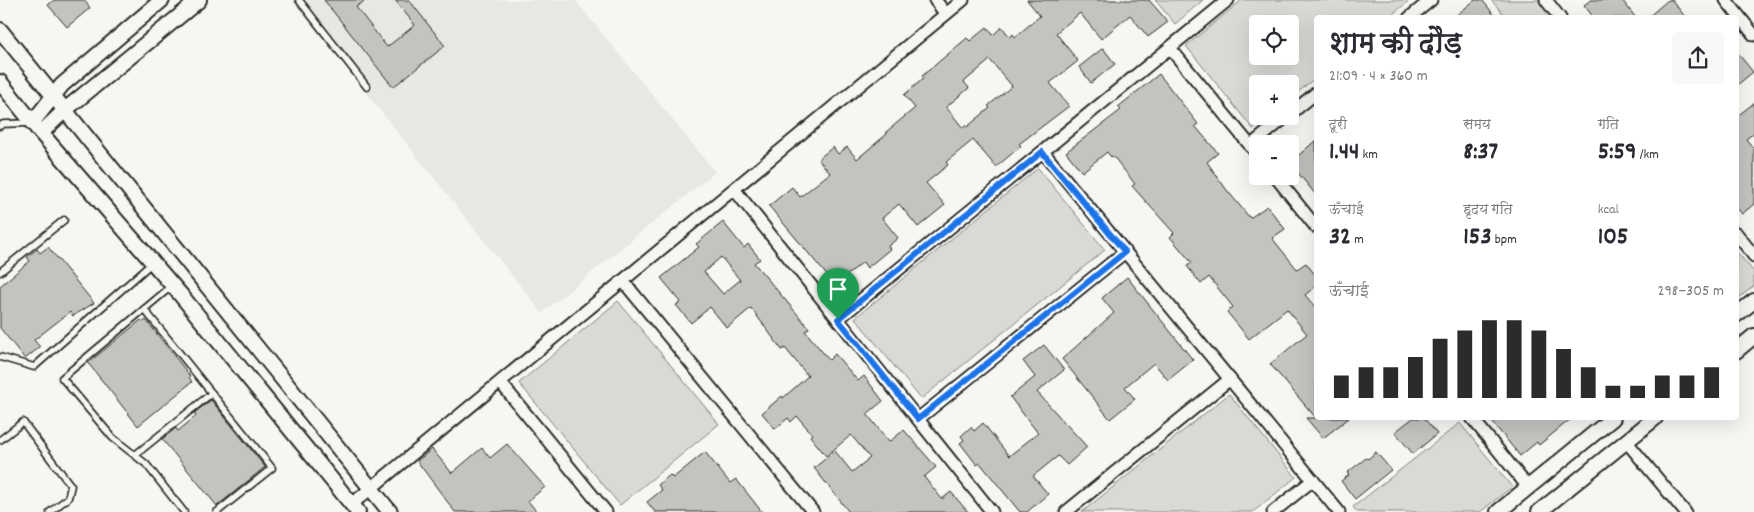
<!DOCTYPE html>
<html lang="hi">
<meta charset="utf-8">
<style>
:root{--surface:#fff;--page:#f7f7f7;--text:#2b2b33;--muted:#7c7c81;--accent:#2b2b2b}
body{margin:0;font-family:Dekko,"Playpen Sans Deva",sans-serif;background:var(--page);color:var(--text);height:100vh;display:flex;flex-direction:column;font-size:19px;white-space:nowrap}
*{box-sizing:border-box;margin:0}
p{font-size:16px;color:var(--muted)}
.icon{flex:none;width:28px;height:28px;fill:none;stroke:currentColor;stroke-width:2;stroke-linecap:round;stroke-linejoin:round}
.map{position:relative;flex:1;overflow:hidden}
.side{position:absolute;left:1314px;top:15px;width:425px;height:405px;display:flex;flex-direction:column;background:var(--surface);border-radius:5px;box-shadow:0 5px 20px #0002}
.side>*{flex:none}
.buttons{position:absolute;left:1249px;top:15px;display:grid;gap:10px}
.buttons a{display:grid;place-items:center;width:50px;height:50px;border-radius:5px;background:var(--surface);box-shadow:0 5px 20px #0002;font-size:25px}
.pin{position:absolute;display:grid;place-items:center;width:42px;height:42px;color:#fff;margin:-51px -21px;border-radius:50% 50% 50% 0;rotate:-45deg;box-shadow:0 0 5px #0007}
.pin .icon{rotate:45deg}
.round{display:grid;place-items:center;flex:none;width:52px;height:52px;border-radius:5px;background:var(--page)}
.headline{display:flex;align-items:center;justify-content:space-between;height:85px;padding:0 15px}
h1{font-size:28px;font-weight:700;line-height:38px}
.figures{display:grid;grid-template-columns:repeat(3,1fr);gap:8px;height:85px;padding:5px 15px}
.figures div{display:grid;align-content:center}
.figures b{font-size:25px;font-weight:700}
.figures small{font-size:14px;font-weight:400}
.figures p{font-size:14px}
.chart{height:140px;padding:10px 15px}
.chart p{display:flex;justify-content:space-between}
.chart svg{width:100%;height:90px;margin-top:5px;stroke:var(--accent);stroke-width:6}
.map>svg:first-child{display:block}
.built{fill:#e7e7e3}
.green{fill:#d9d9d5;stroke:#828280;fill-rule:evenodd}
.building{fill:#c3c3c0;stroke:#2b2b2b;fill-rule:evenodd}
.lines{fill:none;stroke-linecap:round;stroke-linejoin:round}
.service-casing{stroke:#2b2b2b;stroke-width:9}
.minor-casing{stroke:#2b2b2b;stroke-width:15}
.tertiary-casing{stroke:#2b2b2b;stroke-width:18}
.service{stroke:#f6f6f2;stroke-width:5.5}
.minor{stroke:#f6f6f2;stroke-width:11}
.tertiary{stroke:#f6f6f2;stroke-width:14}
.route-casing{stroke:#fff;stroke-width:10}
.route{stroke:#1a73e8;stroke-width:6}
</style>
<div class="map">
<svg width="1754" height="512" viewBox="0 0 1754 512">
<rect width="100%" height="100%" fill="#f6f6f2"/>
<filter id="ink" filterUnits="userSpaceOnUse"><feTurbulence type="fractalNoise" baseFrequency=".02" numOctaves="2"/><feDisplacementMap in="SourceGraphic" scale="10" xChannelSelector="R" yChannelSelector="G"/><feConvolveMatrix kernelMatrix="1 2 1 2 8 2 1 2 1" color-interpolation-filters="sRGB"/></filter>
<g filter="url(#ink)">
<!-- built -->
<path class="built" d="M 292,0 L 575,0 L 715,172 L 542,313 Z"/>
<!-- green -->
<path class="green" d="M 1155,0 L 1203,0 L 1175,24 Z
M 1242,0 L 1410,0 L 1389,17 L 1316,18 L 1316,77 L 1290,99 L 1290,84 L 1258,84 L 1258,116 L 1268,116 L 1253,129 L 1186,46 ZM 1258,24 L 1290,24 L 1290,56 L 1258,56 Z
M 1491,0 L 1539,0 L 1554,17 L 1506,17 Z
M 1038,168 L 1105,250 L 921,399 L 855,318 Z
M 1736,251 L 1754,272 L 1754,286 L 1736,300 Z
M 618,301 L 719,424 L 620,505 L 519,383 Z
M 1229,394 L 1296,477 L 1253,512 L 1082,512 Z
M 1460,423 L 1512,487 L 1480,512 L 1357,512 L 1353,507 Z"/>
<!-- building -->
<path class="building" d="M 54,0 L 84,0 L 90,8 L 67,27 L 48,5 Z
M 324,0 L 366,0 L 356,7 L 387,47 L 415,25 L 395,0 L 409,0 L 445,46 L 393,87 Z
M 1027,0 L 1149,0 L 1168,22 L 1148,37 L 1130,15 L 1101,39 L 1080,13 L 1056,33 L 1078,61 L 1050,83 L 1069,106 L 1019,144 L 1021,146 L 996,167 L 973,140 L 946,162 L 948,165 L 926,183 L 945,205 L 918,227 L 899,204 L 882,218 L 898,238 L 888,246 L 890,249 L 867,268 L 863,262 L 835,285 L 769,206 L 792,187 L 800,197 L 830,173 L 818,159 L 833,147 L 838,154 L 847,147 L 857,159 L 887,134 L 886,132 L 915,108 L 904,95 L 924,78 L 922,76 L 967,38 L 970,41 L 987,27 L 993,35 L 1002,27 L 1010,37 L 1013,34 L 1015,37 L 1040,16 ZM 990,60 L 1012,86 L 988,106 L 990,108 L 967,127 L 966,125 L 963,128 L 946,107 L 969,88 L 964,82 Z
M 1475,0 L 1482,0 L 1497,18 L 1453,18 Z
M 1591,0 L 1622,0 L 1636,18 L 1594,18 L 1584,5 Z
M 1668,0 L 1672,0 L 1686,18 L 1647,18 Z
M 1103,48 L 1115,64 L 1091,83 L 1079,67 Z
M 1736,51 L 1753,72 L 1736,86 Z
M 1159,74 L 1198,124 L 1195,126 L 1218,153 L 1207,162 L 1226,189 L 1250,218 L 1267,206 L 1285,229 L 1272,238 L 1297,269 L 1306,263 L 1316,276 L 1316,286 L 1305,295 L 1316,308 L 1316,418 L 1349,418 L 1323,438 L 1306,418 L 1316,418 L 1270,364 L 1307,334 L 1287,309 L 1249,339 L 1227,312 L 1233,307 L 1209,277 L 1201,284 L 1187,266 L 1192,263 L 1170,237 L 1174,233 L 1132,186 L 1135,184 L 1113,156 L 1111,157 L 1107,152 L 1082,172 L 1066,152 L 1121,110 L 1118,107 Z
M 1754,103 L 1754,133 L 1746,139 L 1754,149 L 1754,204 L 1742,214 L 1736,207 L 1736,117 Z
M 1316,140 L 1316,195 L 1290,163 Z
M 723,222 L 744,248 L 748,244 L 760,259 L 754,263 L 809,328 L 805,331 L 829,360 L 835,354 L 858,381 L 864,376 L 883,401 L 867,414 L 889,442 L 904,430 L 936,467 L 924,477 L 942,499 L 951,492 L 968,512 L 849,512 L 814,468 L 835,451 L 852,472 L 870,458 L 851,435 L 826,456 L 810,436 L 812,434 L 797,416 L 791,422 L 788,418 L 775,429 L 762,413 L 782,396 L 783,398 L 808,376 L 785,348 L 782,350 L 751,308 L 727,328 L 710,307 L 691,323 L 676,305 L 681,302 L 661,278 L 699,247 L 696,244 ZM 721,257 L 740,280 L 723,294 L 704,272 Z
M 48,247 L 94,303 L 73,316 L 70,312 L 34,340 L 40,347 L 25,359 L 0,328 L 0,286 L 30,261 L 27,257 L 37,249 L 40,253 Z
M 1127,277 L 1193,360 L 1168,380 L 1154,363 L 1125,387 L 1135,399 L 1110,419 L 1062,359 L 1114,313 L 1102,298 Z
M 141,320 L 143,322 L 146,320 L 190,376 L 189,377 L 192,382 L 138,426 L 88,363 Z
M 1044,345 L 1064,370 L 1037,392 L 1087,447 L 1067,465 L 1058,456 L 1033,476 L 1048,494 L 1027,512 L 1020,512 L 980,463 L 977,465 L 960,443 L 964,440 L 961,436 L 971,427 L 974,431 L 983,423 L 1009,456 L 1038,433 L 1010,397 L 1035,377 L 1023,361 Z
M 211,400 L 265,467 L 217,506 L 162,439 L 176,428 L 178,431 L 196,416 L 194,413 Z
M 1413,418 L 1424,418 L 1437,434 L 1413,454 L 1395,432 Z
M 1500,418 L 1572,418 L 1539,445 L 1537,442 L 1520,456 L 1493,423 Z
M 507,444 L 545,487 L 528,501 L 537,512 L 455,512 L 417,461 L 432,449 L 452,473 L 482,448 L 490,458 Z
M 705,452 L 730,483 L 736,479 L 762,512 L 655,512 L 647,502 L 662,490 L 658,485 L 670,475 L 673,478 Z
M 1376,452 L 1391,470 L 1355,499 L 1341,481 L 1349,475 L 1347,473 L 1366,458 L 1368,459 Z"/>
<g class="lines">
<!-- service casing -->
<g class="service-casing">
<path id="service" d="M 299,0 L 367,87
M 0,126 L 3,124 L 30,123
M 0,272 L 64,220
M 173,285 L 62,378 L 113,438 L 146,464 L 184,512
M 144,309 L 272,468 L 217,512
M 0,357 L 34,367 L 152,263
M 0,440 L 23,422 L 71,486 L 68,498 L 50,512
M 135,455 L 212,393"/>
</g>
<!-- minor casing -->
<g class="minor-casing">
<path id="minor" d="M 935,0 L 946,14
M 1546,0 L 1560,18
M 1726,0 L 1754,35
M 1409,18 L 1431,0
M 1170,48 L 1258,155
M 1290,114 L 1316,93
M 1250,146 L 1287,116
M 1043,152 L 1339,512
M 1275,176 L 1316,227
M 734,189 L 992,512
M 1736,233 L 1754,256
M 623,281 L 813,512
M 838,319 L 1228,0
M 500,382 L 606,512
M 1472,418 L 1528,487
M 918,419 L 1125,252
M 1626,441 L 1685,512
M 352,504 L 963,0
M 1066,512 L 1230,379
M 1273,512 L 1313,480"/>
</g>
<!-- tertiary casing -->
<g class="tertiary-casing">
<path id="tertiary" d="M 0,30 L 390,512
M 0,82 L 41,133 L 180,294 L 358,512
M 32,123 L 62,85 L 162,0
M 41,133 L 65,110 L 199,0
M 1736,315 L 1754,301
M 1736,351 L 1754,336
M 1498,512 L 1613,418
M 1539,512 L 1655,418"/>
</g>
<!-- service -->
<use href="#service" class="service"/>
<!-- minor -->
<use href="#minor" class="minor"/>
<!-- tertiary -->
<use href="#tertiary" class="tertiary"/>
</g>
</g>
<g class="lines" filter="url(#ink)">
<!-- route casing -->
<g class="route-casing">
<path id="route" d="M 1042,152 L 1125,252 L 918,419 L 838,319 Z"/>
</g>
<!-- route -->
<use href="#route" class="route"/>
</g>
</svg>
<div class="buttons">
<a><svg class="icon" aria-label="locate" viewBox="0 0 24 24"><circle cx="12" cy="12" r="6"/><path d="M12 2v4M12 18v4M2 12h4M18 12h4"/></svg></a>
<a>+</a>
<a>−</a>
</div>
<div class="pin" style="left:838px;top:319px;background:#1e9e55"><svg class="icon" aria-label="arrive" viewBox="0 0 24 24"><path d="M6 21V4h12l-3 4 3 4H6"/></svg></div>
<section class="side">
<div class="headline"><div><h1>शाम की दौड़</h1><p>21:09 · 4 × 360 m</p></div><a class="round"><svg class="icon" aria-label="share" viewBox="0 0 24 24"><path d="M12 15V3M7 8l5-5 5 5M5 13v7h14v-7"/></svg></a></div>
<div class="figures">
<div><p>दूरी</p><b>1.44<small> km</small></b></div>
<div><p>समय</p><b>8:37</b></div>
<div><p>गति</p><b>5:59<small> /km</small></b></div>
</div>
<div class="figures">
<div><p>ऊँचाई</p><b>32<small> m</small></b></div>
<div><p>हृदय गति</p><b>153<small> bpm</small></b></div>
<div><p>kcal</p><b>105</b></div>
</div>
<div class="chart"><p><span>ऊँचाई</span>298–305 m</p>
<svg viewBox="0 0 160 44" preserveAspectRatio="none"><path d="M5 44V33M15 44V29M25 44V29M35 44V24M45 44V15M55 44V11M65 44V6M75 44V6M85 44V11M95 44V20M105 44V29M115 44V38M125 44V38M135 44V33M145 44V33M155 44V29"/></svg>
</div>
</section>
</div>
